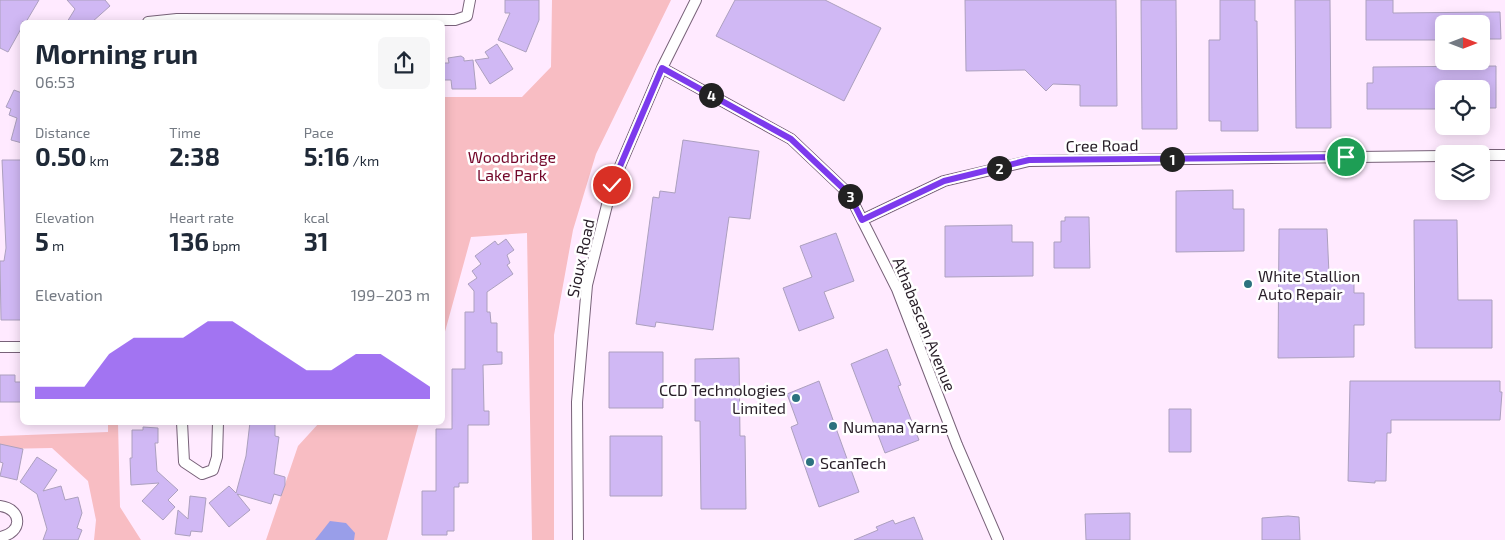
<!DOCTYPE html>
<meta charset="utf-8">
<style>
:root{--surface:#fff;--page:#f6f6f7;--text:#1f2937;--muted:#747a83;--accent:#7c3aed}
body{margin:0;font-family:"Exo 2",sans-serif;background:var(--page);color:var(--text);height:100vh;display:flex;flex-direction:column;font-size:19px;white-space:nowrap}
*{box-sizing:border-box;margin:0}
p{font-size:16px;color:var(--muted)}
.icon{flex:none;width:28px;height:28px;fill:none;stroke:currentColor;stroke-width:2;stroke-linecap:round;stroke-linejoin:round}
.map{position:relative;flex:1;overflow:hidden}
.sheet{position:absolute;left:20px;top:20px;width:425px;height:405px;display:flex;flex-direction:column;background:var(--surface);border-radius:8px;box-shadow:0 2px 12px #0003}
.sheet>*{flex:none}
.needle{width:32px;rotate:90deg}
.tools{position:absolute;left:1435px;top:15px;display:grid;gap:10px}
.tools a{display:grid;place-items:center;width:55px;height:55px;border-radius:8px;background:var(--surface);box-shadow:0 2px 12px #0003;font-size:25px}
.pin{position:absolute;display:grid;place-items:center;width:42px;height:42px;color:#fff;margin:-21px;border:2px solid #fff;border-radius:50%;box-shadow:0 1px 5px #0007}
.km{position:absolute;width:25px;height:25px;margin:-12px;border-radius:50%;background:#222;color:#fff;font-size:14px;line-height:25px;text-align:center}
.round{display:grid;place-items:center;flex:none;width:52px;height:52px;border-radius:8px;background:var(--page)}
.overview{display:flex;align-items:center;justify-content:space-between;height:85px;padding:0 15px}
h1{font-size:28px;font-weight:700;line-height:38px}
.figures{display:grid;grid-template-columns:repeat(3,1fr);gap:8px;height:85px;padding:5px 15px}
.figures div{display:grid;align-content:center}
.figures b{font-size:25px;font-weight:700}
.figures small{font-size:14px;font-weight:400}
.figures p{font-size:14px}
.chart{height:140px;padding:10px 15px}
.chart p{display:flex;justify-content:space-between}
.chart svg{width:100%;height:90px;margin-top:5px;fill:var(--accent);opacity:.7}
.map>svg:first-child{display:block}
.green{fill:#f8bdc3}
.water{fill:#999ee9}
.building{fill:#d0b8f4;stroke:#aca0be}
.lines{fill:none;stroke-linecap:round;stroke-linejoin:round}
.street-casing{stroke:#786279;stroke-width:12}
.street{stroke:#fff;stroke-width:10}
.route-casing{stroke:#fff;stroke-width:10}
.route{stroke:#7c3aed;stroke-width:6}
.poi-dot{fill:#2c727f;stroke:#fff;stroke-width:2}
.labels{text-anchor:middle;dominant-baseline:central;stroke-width:5;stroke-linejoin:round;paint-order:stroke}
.street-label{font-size:16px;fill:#281e28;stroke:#fff}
.park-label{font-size:16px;fill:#73072a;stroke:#fff}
.poi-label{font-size:16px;fill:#281e28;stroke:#fff;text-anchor:start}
</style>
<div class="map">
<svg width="1505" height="540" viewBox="0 0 1505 540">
<rect width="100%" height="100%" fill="#ffeaff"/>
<!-- green -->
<path class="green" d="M 552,0 L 671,0 L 596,154 L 573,230 L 554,335 L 554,540 L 532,540 L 527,233 L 471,237 L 443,339 L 442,97 L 522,97 L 551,67 Z
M 108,423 L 118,423 L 120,507 L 141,540 L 94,540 L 96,520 L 88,481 L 52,448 L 0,449 L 0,436 L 108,432 Z
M 319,423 L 419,423 L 387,540 L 266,540 L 298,446 Z"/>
<!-- water -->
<path class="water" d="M 330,521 L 346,523 L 355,533 L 354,540 L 315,540 Z"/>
<!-- building -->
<path class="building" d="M 0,0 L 39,0 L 26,22 L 22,22 L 22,27 L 8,52 L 0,48 Z
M 67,0 L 105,0 L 110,6 L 92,22 L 67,22 L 75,9 Z
M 505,0 L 539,0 L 539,20 L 526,52 L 498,40 L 510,13 L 505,13 Z
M 735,0 L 825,0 L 881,28 L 844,101 L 716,36 Z
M 965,0 L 1116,0 L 1117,106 L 1080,106 L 1080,85 L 1053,84 L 1046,91 L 1025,70 L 966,71 Z
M 1141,0 L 1176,0 L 1177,129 L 1142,129 Z
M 1220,0 L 1255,0 L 1255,21 L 1257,21 L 1258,131 L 1221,131 L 1221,121 L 1209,121 L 1209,40 L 1220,40 Z
M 1295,0 L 1330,0 L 1331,128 L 1296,128 Z
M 1366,0 L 1393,0 L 1393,13 L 1500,12 L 1501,39 L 1481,39 L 1481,24 L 1444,24 L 1444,40 L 1366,40 Z
M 497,44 L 513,69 L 490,84 L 475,60 L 489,58 L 485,52 Z
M 461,56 L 464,58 L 464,61 L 473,60 L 476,89 L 452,89 L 451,80 L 442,80 L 442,63 L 449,63 L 448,58 Z
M 1496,66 L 1496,108 L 1481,108 L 1481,89 L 1444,89 L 1444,109 L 1367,109 L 1367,83 L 1373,83 L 1373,67 Z
M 14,90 L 22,93 L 22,143 L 11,140 L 17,118 L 9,115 L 11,109 L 6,107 Z
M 683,140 L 759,151 L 750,219 L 729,217 L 713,330 L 656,322 L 655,327 L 636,324 L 653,197 L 659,198 L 660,191 L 675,193 Z
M 2,160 L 22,160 L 22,320 L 1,320 L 0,261 L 4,261 L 6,248 Z
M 1233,190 L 1233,209 L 1244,209 L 1244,251 L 1176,252 L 1176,191 Z
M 1065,217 L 1089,217 L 1090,268 L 1054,268 L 1054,242 L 1061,242 L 1061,221 L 1065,221 Z
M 1414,220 L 1457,220 L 1458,300 L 1492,300 L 1492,348 L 1415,348 Z
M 1012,225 L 1012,242 L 1033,242 L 1033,276 L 945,277 L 945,226 Z
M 1279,229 L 1327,229 L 1329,274 L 1354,274 L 1354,293 L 1364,293 L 1364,325 L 1354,325 L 1354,357 L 1278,358 Z
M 836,233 L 854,281 L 824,292 L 834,318 L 799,331 L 783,288 L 812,277 L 800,246 Z
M 506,239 L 514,250 L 507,255 L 510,263 L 507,265 L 513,274 L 487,292 L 487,312 L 490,312 L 491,323 L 497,323 L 497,352 L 502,352 L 502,364 L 483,365 L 484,411 L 489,411 L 489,425 L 468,425 L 468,483 L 459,483 L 459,487 L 454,487 L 454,531 L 447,531 L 447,535 L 422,535 L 422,491 L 436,491 L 436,429 L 452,429 L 452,369 L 465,369 L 465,312 L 474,312 L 474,291 L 468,284 L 477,278 L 472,271 L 481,264 L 475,256 L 495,241 L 498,245 Z
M 887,349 L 901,385 L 898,386 L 919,440 L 885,453 L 851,364 Z
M 609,352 L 663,352 L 663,408 L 609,408 Z
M 739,358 L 740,436 L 745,436 L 746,509 L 701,509 L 700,421 L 695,421 L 695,359 Z
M 0,375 L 15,375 L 15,382 L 22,382 L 22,402 L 0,402 Z
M 819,381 L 859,492 L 819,507 L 791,427 L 798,424 L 787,394 Z
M 1350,381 L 1500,381 L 1500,392 L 1502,392 L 1500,420 L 1391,420 L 1391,433 L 1387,433 L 1386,481 L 1375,481 L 1375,483 L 1348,481 Z
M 1169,409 L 1191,409 L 1191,452 L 1169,452 Z
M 250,422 L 275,422 L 275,436 L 279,437 L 274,474 L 285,477 L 285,485 L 281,496 L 274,494 L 271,504 L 237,494 L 250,510 L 229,527 L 209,503 L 229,486 L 236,493 L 246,456 Z
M 143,427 L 158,428 L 158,443 L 155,443 L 157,471 L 178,490 L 168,500 L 175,507 L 163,520 L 142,501 L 159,483 L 131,485 L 130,458 L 132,458 L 132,430 L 143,430 Z
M 610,436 L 662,436 L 662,496 L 610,496 Z
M 0,444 L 23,449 L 17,480 L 0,476 L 3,463 L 0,462 Z
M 37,457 L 57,470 L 43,491 L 61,486 L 65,500 L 78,497 L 82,513 L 77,528 L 82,530 L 78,540 L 43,540 L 47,529 L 37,494 L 20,482 Z
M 190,496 L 206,498 L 202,532 L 191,531 L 190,536 L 175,534 L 178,510 L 188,519 Z
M 1130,513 L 1130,540 L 1086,540 L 1085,514 Z
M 1288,516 L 1299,517 L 1300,540 L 1262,540 L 1262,518 Z
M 914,517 L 923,540 L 854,540 L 878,530 L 876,527 L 893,520 L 895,524 Z"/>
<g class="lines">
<!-- street casing -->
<g class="street-casing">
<path id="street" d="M 148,22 L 177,19 L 455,20 L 467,16 L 470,0
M 662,68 L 791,139 L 849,194 L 897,289 L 957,445 L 998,540
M 1481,155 L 1505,155
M 862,220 L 944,181 L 1029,161 L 1444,156
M 0,347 L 22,347
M 182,422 L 184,462 L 202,474 L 213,470 L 217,457 L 218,422
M 0,506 C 23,509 23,533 0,537
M 578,540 L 577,402 L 587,285 L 612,185 L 662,68 L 696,0"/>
</g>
<!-- street -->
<use href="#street" class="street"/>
</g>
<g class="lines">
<!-- route casing -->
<g class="route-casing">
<path id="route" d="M 612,185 L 662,68 L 791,139 L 849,194 L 862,220 L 944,181 L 1029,160 L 1346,157"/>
</g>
<!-- route -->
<use href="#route" class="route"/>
</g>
<!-- markers -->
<g class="poi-dot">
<circle cx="1248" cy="284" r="5"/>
<circle cx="796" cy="398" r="5"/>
<circle cx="833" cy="426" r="5"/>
<circle cx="810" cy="462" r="5"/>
</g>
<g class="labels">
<!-- street labels -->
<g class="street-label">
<text transform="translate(1102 145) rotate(-1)">Cree Road</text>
<text transform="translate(580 258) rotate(-78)">Sioux Road</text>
<text transform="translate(925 324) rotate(68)">Athabascan Avenue</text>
</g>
<!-- park labels -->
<g class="park-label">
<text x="512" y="156">Woodbridge<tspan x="512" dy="18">Lake Park</tspan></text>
</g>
<!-- poi labels -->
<g class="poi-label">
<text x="1258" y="275">White Stallion<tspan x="1258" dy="18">Auto Repair</tspan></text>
<text x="786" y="389" text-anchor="end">CCD Technologies<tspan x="786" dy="18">Limited</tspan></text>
<text x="843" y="426">Numana Yarns</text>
<text x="820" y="462">ScanTech</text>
</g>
</g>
</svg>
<div class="tools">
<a><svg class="needle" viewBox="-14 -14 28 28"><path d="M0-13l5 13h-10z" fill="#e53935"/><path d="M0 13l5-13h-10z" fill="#747a83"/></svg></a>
<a><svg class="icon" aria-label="locate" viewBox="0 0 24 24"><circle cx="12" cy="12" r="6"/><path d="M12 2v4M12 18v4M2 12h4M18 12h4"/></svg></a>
<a><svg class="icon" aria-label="layers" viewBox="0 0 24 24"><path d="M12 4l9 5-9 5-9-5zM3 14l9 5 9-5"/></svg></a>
</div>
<div class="pin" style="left:1346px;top:157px;background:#1e9e55"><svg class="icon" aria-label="arrive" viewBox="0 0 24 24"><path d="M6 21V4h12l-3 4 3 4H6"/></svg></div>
<div class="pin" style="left:612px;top:185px;background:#d93025"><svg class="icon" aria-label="check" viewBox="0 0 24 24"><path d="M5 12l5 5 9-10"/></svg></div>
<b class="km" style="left:1172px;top:159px">1</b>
<b class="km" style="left:999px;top:168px">2</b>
<b class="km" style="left:850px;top:196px">3</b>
<b class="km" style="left:711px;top:95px">4</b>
<section class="sheet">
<div class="overview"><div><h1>Morning run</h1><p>06:53</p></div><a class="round"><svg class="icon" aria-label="share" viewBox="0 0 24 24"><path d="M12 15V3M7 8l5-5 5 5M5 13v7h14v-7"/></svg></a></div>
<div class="figures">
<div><p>Distance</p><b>0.50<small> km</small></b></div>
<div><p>Time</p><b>2:38</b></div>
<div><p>Pace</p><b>5:16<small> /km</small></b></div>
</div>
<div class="figures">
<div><p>Elevation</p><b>5<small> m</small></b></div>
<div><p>Heart rate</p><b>136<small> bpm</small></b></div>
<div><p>kcal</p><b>31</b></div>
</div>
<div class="chart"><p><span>Elevation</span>199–203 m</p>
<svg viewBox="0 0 160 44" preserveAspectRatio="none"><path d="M0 44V38L10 38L20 38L30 22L40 14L50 14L60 14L70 6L80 6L90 14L100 22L110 30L120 30L130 22L140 22L150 30L160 38V44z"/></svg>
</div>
</section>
</div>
